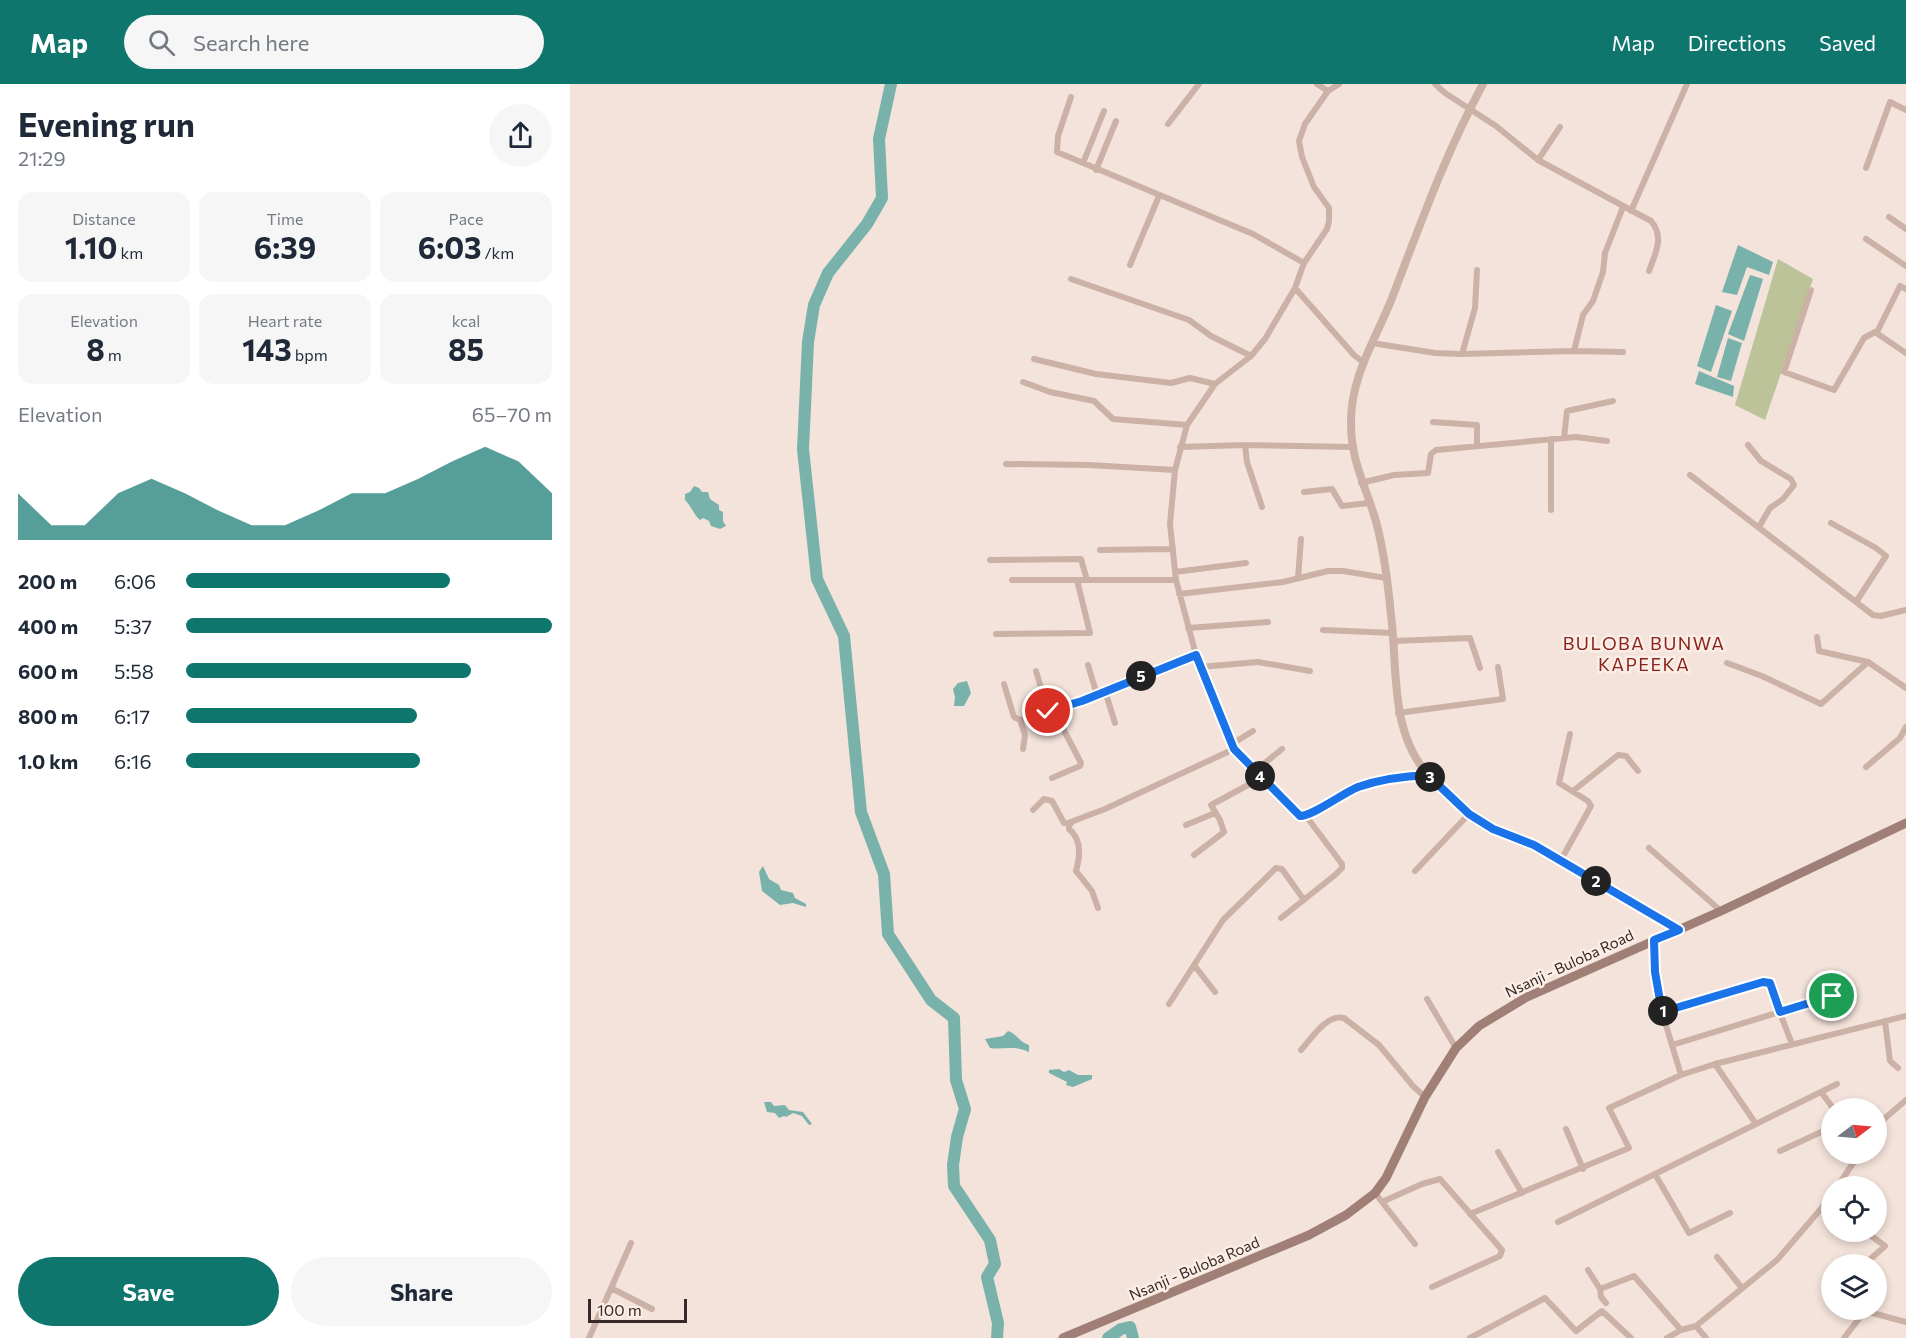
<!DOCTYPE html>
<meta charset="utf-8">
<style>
:root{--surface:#fff;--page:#f6f6f7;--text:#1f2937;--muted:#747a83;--accent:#0f766e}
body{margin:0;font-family:Commissioner,sans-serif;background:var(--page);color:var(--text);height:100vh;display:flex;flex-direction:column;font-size:22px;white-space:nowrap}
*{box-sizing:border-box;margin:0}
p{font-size:20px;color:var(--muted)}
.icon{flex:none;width:33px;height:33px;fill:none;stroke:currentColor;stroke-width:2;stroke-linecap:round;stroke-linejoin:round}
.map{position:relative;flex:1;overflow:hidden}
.details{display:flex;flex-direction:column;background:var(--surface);width:570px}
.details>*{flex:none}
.needle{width:39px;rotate:74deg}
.buttons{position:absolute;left:1251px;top:1014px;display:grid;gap:12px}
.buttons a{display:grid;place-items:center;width:66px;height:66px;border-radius:50%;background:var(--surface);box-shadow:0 3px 9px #0003;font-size:30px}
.scale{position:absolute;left:18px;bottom:15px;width:99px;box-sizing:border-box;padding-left:6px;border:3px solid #372927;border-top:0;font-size:16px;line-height:21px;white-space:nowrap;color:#372927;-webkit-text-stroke:4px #fbeee7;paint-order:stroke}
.pin{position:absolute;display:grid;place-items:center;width:51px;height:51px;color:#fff;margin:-26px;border:3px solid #fff;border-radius:50%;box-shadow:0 2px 6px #0007}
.km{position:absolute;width:30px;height:30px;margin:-15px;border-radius:50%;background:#222;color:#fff;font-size:16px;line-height:30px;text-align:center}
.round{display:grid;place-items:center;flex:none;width:63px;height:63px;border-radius:32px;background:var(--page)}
.summary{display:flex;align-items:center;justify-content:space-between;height:102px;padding:0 18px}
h1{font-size:33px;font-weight:700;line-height:45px}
.stats{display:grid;grid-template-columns:repeat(3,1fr);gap:9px;height:102px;padding:6px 18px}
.stats div{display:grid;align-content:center;border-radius:15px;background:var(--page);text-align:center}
.stats b{font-size:30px;font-weight:700}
.stats small{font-size:16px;font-weight:400}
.stats p{font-size:16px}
.chart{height:168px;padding:12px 18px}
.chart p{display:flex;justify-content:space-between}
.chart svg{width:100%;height:108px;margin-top:6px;fill:var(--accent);opacity:.7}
.cta{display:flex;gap:12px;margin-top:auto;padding:12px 18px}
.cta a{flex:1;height:69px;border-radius:36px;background:var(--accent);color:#fff;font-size:24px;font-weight:700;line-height:69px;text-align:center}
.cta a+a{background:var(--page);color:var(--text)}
ul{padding:0 18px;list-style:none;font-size:20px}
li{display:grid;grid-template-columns:96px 72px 1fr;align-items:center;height:45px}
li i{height:15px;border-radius:8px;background:var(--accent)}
header{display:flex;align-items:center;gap:36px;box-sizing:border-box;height:84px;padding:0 30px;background:var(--accent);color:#fff}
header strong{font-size:28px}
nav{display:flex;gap:33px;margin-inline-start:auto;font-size:21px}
.search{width:420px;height:54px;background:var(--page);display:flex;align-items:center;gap:15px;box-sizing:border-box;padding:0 21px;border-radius:33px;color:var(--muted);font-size:22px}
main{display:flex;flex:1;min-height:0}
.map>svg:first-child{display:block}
.green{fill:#bcc399}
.water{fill:#78b2aa}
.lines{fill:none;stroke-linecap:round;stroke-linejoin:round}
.river{stroke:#78b2aa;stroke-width:12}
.minor{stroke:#ccb1a6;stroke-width:6}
.tertiary{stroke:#ccb1a6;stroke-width:8}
.secondary{stroke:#a07f77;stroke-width:9}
.route-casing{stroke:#fff;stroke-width:12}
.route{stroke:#1a73e8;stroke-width:8}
.labels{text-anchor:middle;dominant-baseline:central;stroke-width:5;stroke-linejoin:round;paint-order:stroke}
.street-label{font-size:15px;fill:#372927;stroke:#fbeee7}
.quarter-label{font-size:18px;letter-spacing:1.5px;fill:#8b231b;stroke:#fbeee7}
</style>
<header>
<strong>Map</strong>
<div class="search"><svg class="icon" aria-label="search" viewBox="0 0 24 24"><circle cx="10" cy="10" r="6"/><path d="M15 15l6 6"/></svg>Search here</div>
<nav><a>Map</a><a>Directions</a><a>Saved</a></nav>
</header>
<main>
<section class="details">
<div class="summary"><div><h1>Evening run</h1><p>21:29</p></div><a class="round"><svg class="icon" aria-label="share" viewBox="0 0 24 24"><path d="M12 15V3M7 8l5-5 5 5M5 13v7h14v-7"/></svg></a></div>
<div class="stats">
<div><p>Distance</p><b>1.10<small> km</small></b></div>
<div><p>Time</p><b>6:39</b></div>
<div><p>Pace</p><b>6:03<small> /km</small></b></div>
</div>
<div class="stats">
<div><p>Elevation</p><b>8<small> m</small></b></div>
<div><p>Heart rate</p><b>143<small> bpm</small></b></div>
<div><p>kcal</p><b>85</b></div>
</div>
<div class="chart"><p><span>Elevation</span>65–70 m</p>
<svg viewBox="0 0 160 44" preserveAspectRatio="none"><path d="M0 44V25L10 38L20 38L30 25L40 19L50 25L60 32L70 38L80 38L90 32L100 25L110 25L120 19L130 12L140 6L150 12L160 25V44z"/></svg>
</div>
<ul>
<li><b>200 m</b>6:06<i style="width:72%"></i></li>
<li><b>400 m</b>5:37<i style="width:100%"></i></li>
<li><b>600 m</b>5:58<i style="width:78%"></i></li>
<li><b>800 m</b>6:17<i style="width:63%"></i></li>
<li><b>1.0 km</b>6:16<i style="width:64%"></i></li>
</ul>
<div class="cta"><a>Save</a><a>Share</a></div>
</section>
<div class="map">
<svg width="1336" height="1254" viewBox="0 0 1336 1254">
<rect width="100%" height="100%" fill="#f3e3da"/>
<!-- green -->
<path class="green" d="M 1208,175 L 1243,195 L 1195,336 L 1165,321 Z"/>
<!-- water -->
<path class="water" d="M 1168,161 L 1203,178 L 1199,191 L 1177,183 L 1167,211 L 1152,208 Z
M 1180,191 L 1193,195 L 1174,257 L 1158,250 Z
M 1146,221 L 1162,227 L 1141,288 L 1127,282 Z
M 1158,254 L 1172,259 L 1161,297 L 1147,293 Z
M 1129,287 L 1164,302 L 1163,313 L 1125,300 Z
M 124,402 L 129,404 L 132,408 L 138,408 L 140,415 L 149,421 L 149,426 L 153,428 L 153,437 L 156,442 L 150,445 L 141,442 L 139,437 L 133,434 L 130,436 C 124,431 121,422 115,416 L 115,410 L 120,408 Z
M 397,597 L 401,609 L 394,622 L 384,622 L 385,613 L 383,605 L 388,599 Z
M 193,782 L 199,795 L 209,801 L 211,806 L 223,809 L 225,814 L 236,820 L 236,823 L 223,819 L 210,821 L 192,807 L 189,788 Z
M 438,947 C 447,950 448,957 459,961 L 459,968 C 444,961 435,966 420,964 L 415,955 L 433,952 Z
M 489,985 L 494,988 L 499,986 L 508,991 L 522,991 L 522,995 L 503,1003 L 496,1001 L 497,998 L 479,989 L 479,986 Z
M 194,1018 L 201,1018 L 204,1022 L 215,1021 L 219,1026 L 233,1028 L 242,1040 L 239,1041 L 232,1032 L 223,1029 L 216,1033 L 214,1032 L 209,1034 L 205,1029 L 197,1028 Z"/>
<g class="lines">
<!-- river -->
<path class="river" d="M 321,0 L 309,55 L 312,114 L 297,140 L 258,189 L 244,221 L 238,258 L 233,365 L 247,495 L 274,552 L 291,728 L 314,790 L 318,850 L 361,916 L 384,934 L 386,996 L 395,1025 L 387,1053 L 383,1081 L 384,1102 L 420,1156 L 425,1180 L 417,1193 L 428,1239 L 427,1254
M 538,1254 L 551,1245 L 560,1243 L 563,1254"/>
<!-- minor -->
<path class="minor" d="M 747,0 L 758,7
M 865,0 L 875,9 L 926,42 L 968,76 L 1081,137 C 1095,153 1085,170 1079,187
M 501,13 L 488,52 L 487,68 L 683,150 L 734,179
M 598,40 L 629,0
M 968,76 L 990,43
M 513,79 L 534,27
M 1296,84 L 1320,18 L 1336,26
M 526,86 L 546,37
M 1061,127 L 1117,0
M 1319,133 L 1336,145
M 1296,155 L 1336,182
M 560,181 L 589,112
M 501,195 L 619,236 L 641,252 L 681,272
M 725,204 L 784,271 L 794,279
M 1241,206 L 1214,288 L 1264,306 L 1294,254 L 1305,248 L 1336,269
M 1307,248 L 1330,202 L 1336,205
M 802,259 L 865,269 L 892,270 L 1004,267 L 1053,268
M 1004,267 L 1013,231 L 1023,217 L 1033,188 L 1035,169 L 1053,123
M 892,270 L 905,224 L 907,186
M 464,275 L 526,290 L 601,299 L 620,294 L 645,300
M 453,298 L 480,308 L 524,317 L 543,335 L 617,341
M 863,338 L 907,341 L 907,362
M 994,354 L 997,327 L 1043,317
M 675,361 L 677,378 L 692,423
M 1178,361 L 1191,377 L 1221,395 L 1224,401 L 1213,415 L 1200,424 L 1189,443
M 610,363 L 675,361 L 783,363
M 436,380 L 519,381 L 605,386
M 1120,391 L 1303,531 L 1311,532 L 1336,526
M 791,399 L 824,391 L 858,389 L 861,370 L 866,366 L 1006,353 L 1037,357
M 734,408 L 762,405 L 772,422 L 799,419
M 981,426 L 981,355
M 1261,439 L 1306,464 L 1316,472 L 1286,518
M 530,466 L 603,465
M 420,476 L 511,475 L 517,496
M 605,488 L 676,479
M 728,494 L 731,455
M 442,496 L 606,496
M 609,510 L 713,498 L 758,487 L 773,487 L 816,494
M 618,544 L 698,538
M 753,546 L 823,549
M 426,550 L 520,549 L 507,496
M 1247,553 L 1249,567 L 1298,578 L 1336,604
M 824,557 L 900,554 L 910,584
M 1157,579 L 1192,592 L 1251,620 L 1298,578
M 518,581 L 527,611
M 630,583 L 688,578 L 740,587
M 466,587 L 478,627
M 434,600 L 444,633 L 450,636 L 512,617 L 626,571
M 535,607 L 545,639
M 828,629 L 933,615 L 928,583
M 450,636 L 455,651 L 453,665
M 662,660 L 683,647
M 1296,683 L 1330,654 L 1336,643
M 685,687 L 712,665
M 482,694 L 510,682 L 511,679 L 486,631 L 488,623
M 1003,707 L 1048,671 L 1056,672 L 1068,687
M 463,726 L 474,715 L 482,717 L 494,739 L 498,739 L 535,725 L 664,665
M 736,732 C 747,726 757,719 768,713 C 796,698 827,693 858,691
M 502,738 L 499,742 L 499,745 C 512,755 510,773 506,787 L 522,807 L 528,824
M 616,741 L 645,729
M 1079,764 L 1151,827
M 624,771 L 654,748 L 650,736 L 641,721 L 691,694
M 991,776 L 1021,722 L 1018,717 L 989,699 L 1000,650
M 845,787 L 899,730
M 711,834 L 765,791 L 772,784 L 772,780 L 736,732 L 730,732 L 724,728 L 664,665 L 626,571 L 606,496 L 600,440 L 605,386 L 617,341 L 645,300 L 681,272 L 695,255 L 725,204 L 734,179 L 757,145 L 759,137 L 759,124 L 744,103 L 732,73 L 729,57 L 735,40 L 758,7 L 769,0
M 1084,856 L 1085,888 L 1092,928 L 1111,991
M 624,881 L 645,908
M 857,915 L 886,964
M 599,920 L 653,836 L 706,784 L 712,785 L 734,816
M 1092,928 L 1198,898 L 1222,960
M 1315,937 L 1320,977 L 1328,984
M 1102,961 L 1262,912
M 731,966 C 742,954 756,930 774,934 L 809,961 L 843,1002 L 855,1013
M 1145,980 L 1186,1040
M 1251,1008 L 1263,1024
M 1306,1042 L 1336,1016
M 996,1045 L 1013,1085
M 1210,1067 L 1262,1043
M 928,1068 L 952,1109
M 1085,1090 L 1119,1149 L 1160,1129
M 1268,1102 L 1289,1070
M 805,1109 L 845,1160
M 814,1117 L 852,1100 L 870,1095 L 932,1166 L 930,1172 L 862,1203
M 900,1130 L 1059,1064 L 1039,1024 L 1111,991 L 1145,980 L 1336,932
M 988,1138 L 1267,1000
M 1147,1173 L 1172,1204
M 1295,1180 L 1315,1162 L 1296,1148
M 1018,1186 L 1030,1205 L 1031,1213 L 1036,1219
M 41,1204 L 82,1225
M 1030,1205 L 1064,1192 L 1111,1246
M 1126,1242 L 1136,1254
M 19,1254 L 61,1159
M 900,1254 L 975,1214 L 1006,1247 L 1032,1227 L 1061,1254
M 1097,1254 L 1111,1246 L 1126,1242 L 1207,1176 L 1262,1112
M 1274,1254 L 1295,1227 L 1336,1238"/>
<!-- tertiary -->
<path class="tertiary" d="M 913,0 C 876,68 850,141 822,214 C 806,255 780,293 781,340 C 781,376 795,401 805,434 C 814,465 818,499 821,531 C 828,586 819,649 860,693 C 878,712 899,733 923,745 C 940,753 959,758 976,767 C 1021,793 1065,819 1109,845"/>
<!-- secondary -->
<path class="secondary" d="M 493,1254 L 739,1151 L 776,1131 L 805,1109 L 816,1094 L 855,1013 L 886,964 L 909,942 L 955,914 L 1151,827 L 1336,739"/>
</g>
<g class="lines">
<!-- route casing -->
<g class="route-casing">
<path id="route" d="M 478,627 L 512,617 L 626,571 L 664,665 L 730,732 C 743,732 773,709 788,703 C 811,695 835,692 858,691 L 899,730 L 923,745 L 964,761 L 1109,846 L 1084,856 L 1085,888 L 1092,928 L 1193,898 L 1200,899 L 1210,928 L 1262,912"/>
</g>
<!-- route -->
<use href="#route" class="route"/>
</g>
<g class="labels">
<!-- street labels -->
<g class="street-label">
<text transform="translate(999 879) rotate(-25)">Nsanji - Buloba Road</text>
<text transform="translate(624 1184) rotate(-23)">Nsanji - Buloba Road</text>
</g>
<!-- quarter labels -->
<g class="quarter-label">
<text x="1074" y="559">BULOBA BUNWA<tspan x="1074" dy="21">KAPEEKA</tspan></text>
</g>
</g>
</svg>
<div class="buttons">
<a><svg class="needle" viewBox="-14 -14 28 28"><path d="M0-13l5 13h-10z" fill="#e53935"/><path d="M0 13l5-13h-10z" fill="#747a83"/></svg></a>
<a><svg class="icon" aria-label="locate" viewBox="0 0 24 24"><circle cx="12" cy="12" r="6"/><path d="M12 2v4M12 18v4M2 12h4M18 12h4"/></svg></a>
<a><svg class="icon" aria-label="layers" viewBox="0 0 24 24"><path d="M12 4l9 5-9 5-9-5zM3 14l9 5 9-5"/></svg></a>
</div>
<div class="scale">100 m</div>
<div class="pin" style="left:1262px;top:912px;background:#1e9e55"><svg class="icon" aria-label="arrive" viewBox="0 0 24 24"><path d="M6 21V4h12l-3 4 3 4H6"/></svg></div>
<div class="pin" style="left:478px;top:627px;background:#d93025"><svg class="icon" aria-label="check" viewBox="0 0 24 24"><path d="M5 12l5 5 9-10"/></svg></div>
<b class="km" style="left:1093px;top:927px">1</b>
<b class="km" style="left:1026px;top:797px">2</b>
<b class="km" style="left:860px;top:693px">3</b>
<b class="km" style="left:690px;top:692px">4</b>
<b class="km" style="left:571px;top:592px">5</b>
</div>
</main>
